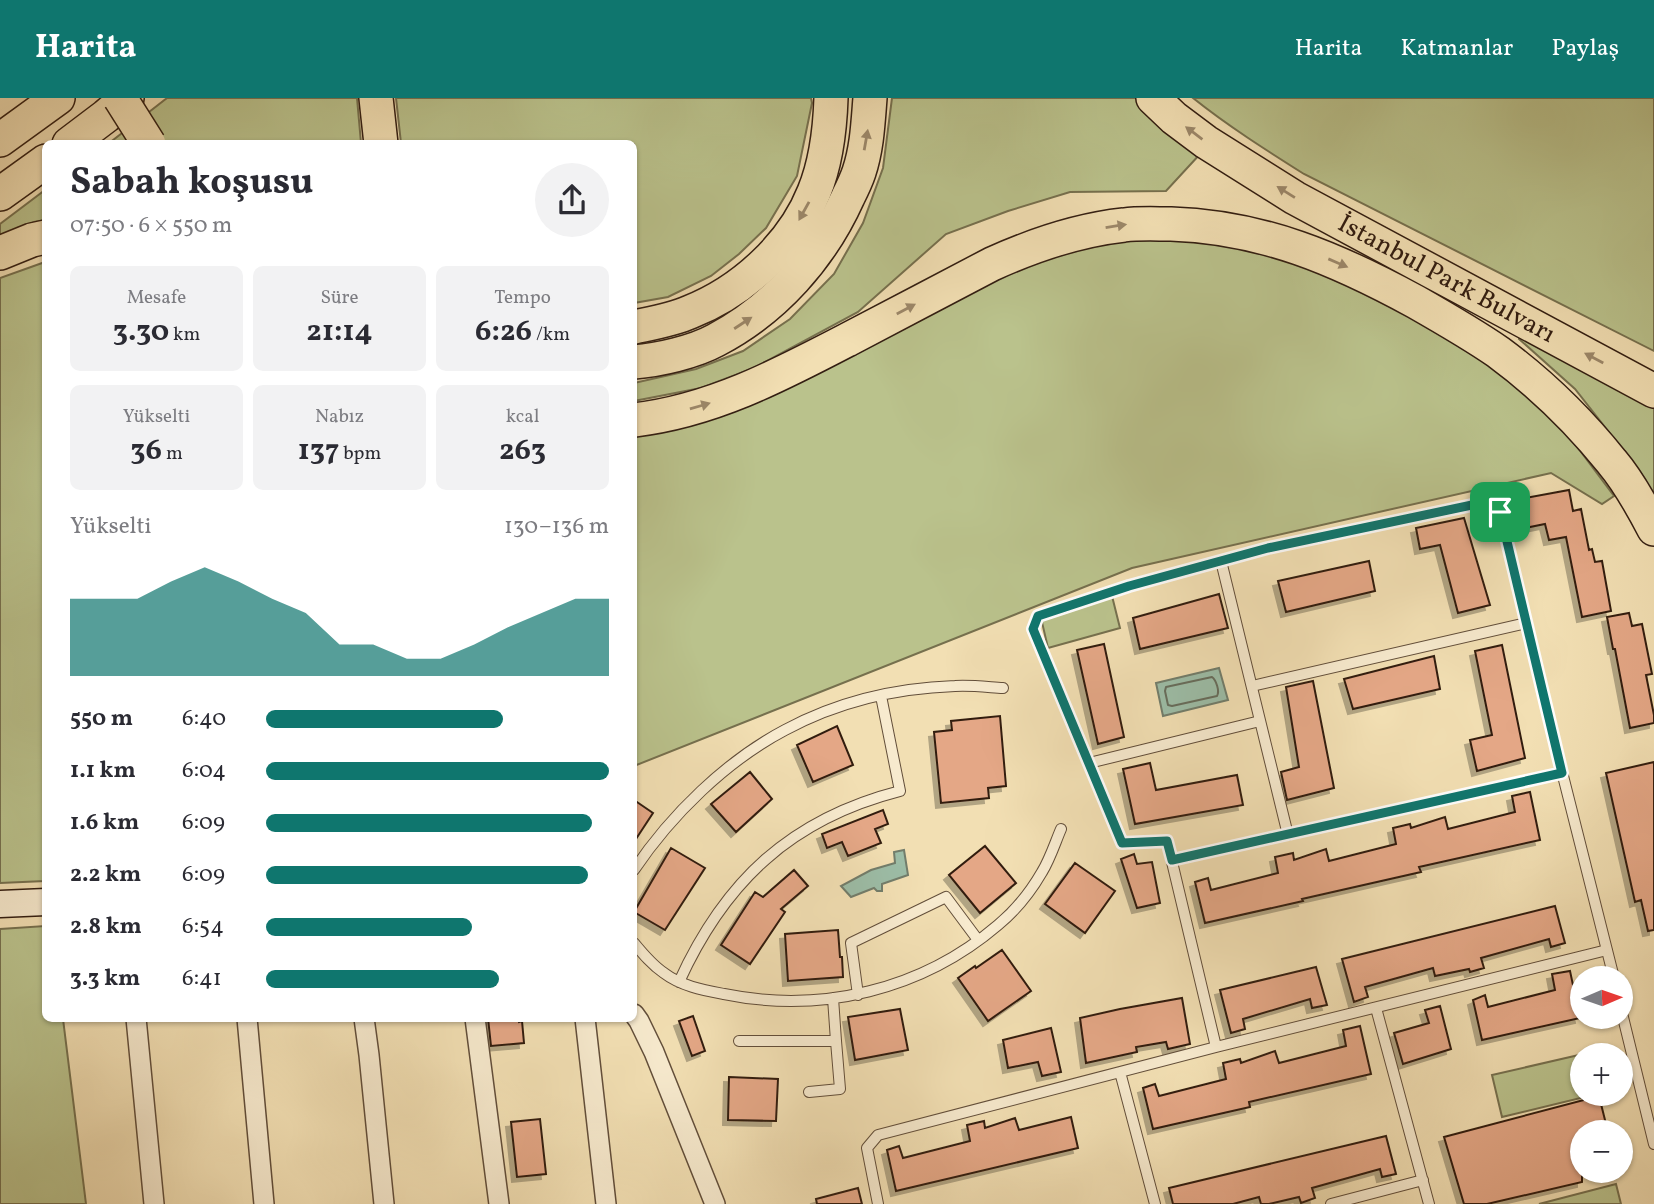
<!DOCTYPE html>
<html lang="tr">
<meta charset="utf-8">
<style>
:root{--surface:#fff;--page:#f2f2f3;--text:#2b2b33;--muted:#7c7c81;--accent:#0f766e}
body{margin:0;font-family:Vollkorn,serif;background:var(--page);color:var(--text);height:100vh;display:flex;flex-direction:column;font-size:26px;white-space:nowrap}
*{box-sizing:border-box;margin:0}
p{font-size:23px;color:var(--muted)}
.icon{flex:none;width:38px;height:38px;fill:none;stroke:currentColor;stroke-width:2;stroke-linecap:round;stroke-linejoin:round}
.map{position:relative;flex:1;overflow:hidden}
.panel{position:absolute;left:42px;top:42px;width:595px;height:882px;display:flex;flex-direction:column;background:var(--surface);border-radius:10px;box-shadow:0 2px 5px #0004}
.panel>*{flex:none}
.needle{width:46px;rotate:88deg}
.controls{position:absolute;left:1570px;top:868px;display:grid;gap:14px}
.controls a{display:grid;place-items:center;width:63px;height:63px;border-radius:50%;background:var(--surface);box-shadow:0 2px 5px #0004;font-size:35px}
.pin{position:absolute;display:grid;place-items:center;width:60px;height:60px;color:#fff;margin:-30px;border-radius:14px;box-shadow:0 4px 10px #0006}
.round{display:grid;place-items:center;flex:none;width:74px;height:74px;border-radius:37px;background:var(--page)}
.overview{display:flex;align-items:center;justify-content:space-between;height:119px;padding:0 28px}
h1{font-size:38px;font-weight:700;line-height:52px}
.metrics{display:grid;grid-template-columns:repeat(3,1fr);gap:10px;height:119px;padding:7px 28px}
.metrics div{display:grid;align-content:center;border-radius:10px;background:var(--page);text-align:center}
.metrics b{font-size:30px;font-weight:700}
.metrics small{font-size:19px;font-weight:400}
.metrics p{font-size:19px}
.chart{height:196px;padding:14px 28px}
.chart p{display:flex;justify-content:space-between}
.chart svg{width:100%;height:126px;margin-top:7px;fill:var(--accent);opacity:.7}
ul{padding:0 28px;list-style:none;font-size:23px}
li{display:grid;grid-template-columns:112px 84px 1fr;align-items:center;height:52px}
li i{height:18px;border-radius:9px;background:var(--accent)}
header{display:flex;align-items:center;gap:42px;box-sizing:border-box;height:98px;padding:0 35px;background:var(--accent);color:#fff}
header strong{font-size:33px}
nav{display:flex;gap:38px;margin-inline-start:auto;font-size:24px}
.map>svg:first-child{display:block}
.green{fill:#bac28c;stroke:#76704e;stroke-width:2}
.water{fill:#9cbda7;stroke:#727d6b;stroke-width:2}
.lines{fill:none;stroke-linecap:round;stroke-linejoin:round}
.shore{stroke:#676d5c;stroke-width:2}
.building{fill:#e4a786;stroke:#321d11;stroke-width:2;filter:url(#shadow)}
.lane-casing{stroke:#624e3a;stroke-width:12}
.street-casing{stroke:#624e3a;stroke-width:22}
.secondary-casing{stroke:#321d11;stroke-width:29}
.highway-casing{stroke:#321d11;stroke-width:36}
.lane{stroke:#f7eace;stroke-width:10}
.street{stroke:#f7eace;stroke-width:19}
.secondary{stroke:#f7eace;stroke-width:26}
.highway{stroke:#f2dfb3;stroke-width:33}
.highway-bridge-casing{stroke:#321d11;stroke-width:36;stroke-linecap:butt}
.highway-bridge{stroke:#f2dfb3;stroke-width:33}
.oneway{fill:#9c886a}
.route-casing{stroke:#fff;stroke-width:14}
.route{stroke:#0f766e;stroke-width:9}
.labels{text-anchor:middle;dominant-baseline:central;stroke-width:7;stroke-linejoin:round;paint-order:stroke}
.street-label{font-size:26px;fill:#321d11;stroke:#f7eace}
</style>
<header>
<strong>Harita</strong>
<nav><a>Harita</a><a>Katmanlar</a><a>Paylaş</a></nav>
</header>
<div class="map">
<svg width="1654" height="1106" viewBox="0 0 1654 1106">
<defs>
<filter id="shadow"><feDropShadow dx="-5" dy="5" stdDeviation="0" flood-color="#0004"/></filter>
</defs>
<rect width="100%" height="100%" fill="#f2dfb3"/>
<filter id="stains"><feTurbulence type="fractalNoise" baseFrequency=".00286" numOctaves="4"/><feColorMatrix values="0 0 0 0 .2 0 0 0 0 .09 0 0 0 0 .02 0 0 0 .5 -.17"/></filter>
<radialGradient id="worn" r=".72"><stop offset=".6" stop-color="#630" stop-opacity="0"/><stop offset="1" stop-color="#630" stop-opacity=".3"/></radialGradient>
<!-- green -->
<path class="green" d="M 167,0 L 357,0 L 361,45 L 108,46 Z
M 396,0 L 811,0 L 812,5 L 797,78 L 766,130 L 739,156 L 711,178 L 668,199 L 634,205 L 634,46 L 401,45 Z
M 892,0 L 1138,0 L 1201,55 L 1166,93 L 1070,94 L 1008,113 L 946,136 L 858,214 L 754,270 L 701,290 L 634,303 L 634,285 L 696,271 L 743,253 L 790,221 L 834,176 L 863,125 L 883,70 Z
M 1193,0 L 1654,0 L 1654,253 L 1304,76 C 1266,52 1228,28 1193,0 Z
M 45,92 L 45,122 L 34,124 L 0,139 L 0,126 Z
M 1203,137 L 1350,182 L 1500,268 L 1563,330 L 1614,398 L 1602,406 L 1551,375 L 1132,470 L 634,668 L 634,331 L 961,193 L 1096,141 Z
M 45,164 L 45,783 L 0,785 L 0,180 Z
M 1524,230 L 1654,302 L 1654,399 L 1641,375 L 1575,291 L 1519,241 Z
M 1112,498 L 1120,530 L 1048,550 L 1041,520 Z
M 45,828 L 46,920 L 63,921 L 86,1106 L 0,1106 L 0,831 Z
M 1583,956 L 1582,996 L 1593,996 L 1593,997 L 1502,1019 L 1492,977 Z
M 1616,1086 L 1621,1106 L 1539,1106 Z"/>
<!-- water -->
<path class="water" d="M 1219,570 L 1228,602 L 1163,618 L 1156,585 Z
M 904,752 L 908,777 L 882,786 L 882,793 L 877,793 L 874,790 L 851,799 L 841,788 L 871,772 L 895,765 L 894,754 Z"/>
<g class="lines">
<!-- shore -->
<path class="shore" d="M 1212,579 C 1216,582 1220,593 1217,598 L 1172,608 L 1168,607 L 1165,593 L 1166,589 Z"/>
</g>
<!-- building -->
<path class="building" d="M 1569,392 L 1573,413 L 1581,411 L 1589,452 L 1592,451 L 1595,464 L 1602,463 L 1611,513 L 1582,519 L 1566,439 L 1549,442 L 1545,426 L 1525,430 L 1520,401 Z
M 1464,420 L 1490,507 L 1458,515 L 1440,447 L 1420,451 L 1416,430 Z
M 1369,463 L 1375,493 L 1286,514 L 1278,483 Z
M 1219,496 L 1228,530 L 1140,551 L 1133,520 Z
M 1629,515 L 1632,528 L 1642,526 L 1652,576 L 1646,577 L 1654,617 L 1654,625 L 1630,630 L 1615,551 L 1613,551 L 1607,519 Z
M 1104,546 L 1124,639 L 1098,646 L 1077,552 Z
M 1502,547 L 1525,660 L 1477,673 L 1470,642 L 1492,637 L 1475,553 Z
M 1434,558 L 1440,591 L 1353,611 L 1344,581 Z
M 1313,583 L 1334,690 L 1287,702 L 1281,674 L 1299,669 L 1286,589 Z
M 1000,618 L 1006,688 L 988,690 L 989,700 L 941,705 L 934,634 L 952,632 L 951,623 Z
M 837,628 L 853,667 L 813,684 L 797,647 Z
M 1654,664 L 1654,832 L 1648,833 L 1641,802 L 1635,804 L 1606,675 Z
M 1150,665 L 1156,692 L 1237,677 L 1243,707 L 1135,726 L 1123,671 Z
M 750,674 L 772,701 L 736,734 L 711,706 Z
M 1530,694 L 1540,742 L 1419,769 L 1421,774 L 1302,801 L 1303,803 L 1205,825 L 1195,784 L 1208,780 L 1211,792 L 1278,775 L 1275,759 L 1293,755 L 1294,762 L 1326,751 L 1329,763 L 1396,746 L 1393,730 L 1410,726 L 1411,730 L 1445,719 L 1448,731 L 1515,714 L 1512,698 Z
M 634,702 L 653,715 L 634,744 Z
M 883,712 L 888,726 L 875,731 L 881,745 L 848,758 L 842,744 L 827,750 L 822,736 Z
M 985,748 L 1016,785 L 980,815 L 949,777 Z
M 671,750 L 705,770 L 665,832 L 634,814 Z
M 1134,756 L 1137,766 L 1152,764 L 1160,805 L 1137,810 L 1121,761 Z
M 1075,765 L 1115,793 L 1085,835 L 1045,806 Z
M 794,772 L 808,788 L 781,811 L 785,814 L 750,866 L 721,847 L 755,794 L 763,799 Z
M 1555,808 L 1565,845 L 1551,849 L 1549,841 L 1481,860 L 1484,870 L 1470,874 L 1469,871 L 1435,878 L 1433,870 L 1365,889 L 1368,899 L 1354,904 L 1342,861 Z
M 838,832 L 840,859 L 842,859 L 843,879 L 788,883 L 785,836 Z
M 1002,852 L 1031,893 L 988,923 L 958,880 L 975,868 L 976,870 Z
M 1316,869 L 1327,907 L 1312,910 L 1310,901 L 1243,921 L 1245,931 L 1231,935 L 1220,892 Z
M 1570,873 L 1580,920 L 1482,942 L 1473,902 L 1485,897 L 1488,909 L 1555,892 L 1552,876 Z
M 1182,900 L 1190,946 L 1168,951 L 1166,944 L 1136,949 L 1137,954 L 1086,965 L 1080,920 L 1120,911 Z
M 1440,908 L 1451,951 L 1403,966 L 1394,935 L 1429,925 L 1425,912 Z
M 900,911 L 908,952 L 855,962 L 848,919 Z
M 693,918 L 705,953 L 692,958 L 679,923 Z
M 488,920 L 518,920 L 519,924 L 522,923 L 524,945 L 491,948 Z
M 1360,928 L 1371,976 L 1249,1004 L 1250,1009 L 1153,1031 L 1143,990 L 1155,986 L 1159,998 L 1226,981 L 1223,965 L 1240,961 L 1241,965 L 1275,953 L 1279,965 L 1346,948 L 1343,932 Z
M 1051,930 L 1061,974 L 1042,978 L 1038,964 L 1008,970 L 1003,942 Z
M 729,979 L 778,981 L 776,1023 L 728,1022 Z
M 1599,998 L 1608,1034 L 1582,1034 L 1582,1084 L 1487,1106 L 1464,1106 L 1444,1039 Z
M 1071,1019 L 1078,1050 L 896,1093 L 887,1052 L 899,1048 L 903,1060 L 970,1043 L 967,1027 L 984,1023 L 985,1030 L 1015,1020 L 1019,1032 Z
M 540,1021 L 546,1076 L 517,1079 L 511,1024 Z
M 1386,1038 L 1396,1076 L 1382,1079 L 1380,1071 L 1312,1090 L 1315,1100 L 1301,1105 L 1299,1099 L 1269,1106 L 1261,1106 L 1259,1099 L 1233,1106 L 1173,1106 L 1169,1090 Z
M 858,1090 L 862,1106 L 817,1106 L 816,1101 Z"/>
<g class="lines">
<!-- lane casing -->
<g class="lane-casing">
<path id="lane" d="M 1221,463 L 1288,737
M 1252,588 L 1526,525
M 1089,665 L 1260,623
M 1172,762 L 1562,675
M 634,772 C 671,717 726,663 785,632 C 837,604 897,590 955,588 C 970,587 987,589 1003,590
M 634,845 C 643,856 652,867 664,875 C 681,888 703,892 724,896 C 821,916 922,892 998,827 C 1015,813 1031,793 1042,774 C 1050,761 1055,745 1061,731
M 679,884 C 725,783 791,721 900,693 L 881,598
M 858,897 L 851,845 L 946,799 L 978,842
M 1620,907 L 1654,1046
M 1376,910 L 1429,1106
M 739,943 L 836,943 L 833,900
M 1216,949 L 1607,852
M 1120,974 L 1155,1106
M 809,994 L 840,991 L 836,943
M 878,1106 L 867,1050 L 878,1037 L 1216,949 L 1167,743 L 1122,745 L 1033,531 L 1038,518 L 1129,488 L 1268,450 L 1491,403 L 1500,414 L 1558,658 L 1614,880
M 1331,1106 L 1423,1082"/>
</g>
<!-- street casing -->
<g class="street-casing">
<path id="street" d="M 634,916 L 639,923 L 654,954 L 715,1106
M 136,920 L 154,1106
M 247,920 L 264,1106
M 364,920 L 369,957 L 384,1106
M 475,920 L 499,1106
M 585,920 L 606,1106"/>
</g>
<!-- secondary casing -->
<g class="secondary-casing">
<path id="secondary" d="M 0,806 L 46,804"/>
</g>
<!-- highway casing -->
<g class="highway-casing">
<g id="highway">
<path d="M 376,0 L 381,46"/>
<path id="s1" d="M 1153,0 L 1174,20 L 1206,44 L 1295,100 L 1654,293"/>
<path d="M 0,42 L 58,0"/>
<path d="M 69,46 L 106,18 L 127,0"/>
<path d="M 0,96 L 46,63"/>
<path d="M 0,155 L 32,142 L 46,139"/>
<path d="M 634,229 C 653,225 672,222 690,214 C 743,193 793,147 814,94 C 826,65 830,31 831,0"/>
<path d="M 634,264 C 659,262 694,254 716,242 C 775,211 821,159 848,99 C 852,91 856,83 859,74 C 867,50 868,25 870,0"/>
<path d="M 634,322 C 712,313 780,277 849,241 C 897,216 944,191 992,166 C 1034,147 1078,132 1124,127 C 1139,125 1156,126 1171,126 C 1263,129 1337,161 1416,204 C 1444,220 1472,236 1498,254 C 1540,285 1579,323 1612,364 C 1629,384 1642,408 1654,431"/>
</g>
</g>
<!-- lane -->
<use href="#lane" class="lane"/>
<!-- street -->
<use href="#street" class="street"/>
<!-- secondary -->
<use href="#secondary" class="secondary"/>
<!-- highway -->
<use href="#highway" class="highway"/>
<!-- highway-bridge casing -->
<g class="highway-bridge-casing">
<path id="highway-bridge" d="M 120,0 L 149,46"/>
</g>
<!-- highway-bridge -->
<use href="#highway-bridge" class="highway-bridge"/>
</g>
<!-- one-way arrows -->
<defs><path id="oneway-solid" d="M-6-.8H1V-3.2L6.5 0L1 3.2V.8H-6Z" transform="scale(1.75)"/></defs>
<g class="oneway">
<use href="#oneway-solid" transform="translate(1194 35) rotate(-143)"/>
<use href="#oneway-solid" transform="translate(866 42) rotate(-80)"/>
<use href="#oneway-solid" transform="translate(1286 94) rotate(-148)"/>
<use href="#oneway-solid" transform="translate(804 113) rotate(119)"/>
<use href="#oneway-solid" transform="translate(1116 128) rotate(-9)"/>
<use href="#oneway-solid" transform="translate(1338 165) rotate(23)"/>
<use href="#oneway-solid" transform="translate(906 211) rotate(-28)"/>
<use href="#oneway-solid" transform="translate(743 225) rotate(-33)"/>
<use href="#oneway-solid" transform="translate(1594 260) rotate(-152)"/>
<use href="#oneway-solid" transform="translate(700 308) rotate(-16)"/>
</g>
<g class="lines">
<!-- route casing -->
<g class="route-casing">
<path id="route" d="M 1491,403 L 1500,414 L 1562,675 L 1172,762 L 1167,743 L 1122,745 L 1033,531 L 1038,518 L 1129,488 L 1268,450 Z"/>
</g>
<!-- route -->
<use href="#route" class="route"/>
</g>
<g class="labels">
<!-- street labels -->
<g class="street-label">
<text stroke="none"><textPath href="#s1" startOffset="346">İstanbul Park Bulvarı</textPath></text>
</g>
</g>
<rect width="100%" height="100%" filter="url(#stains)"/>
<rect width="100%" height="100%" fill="url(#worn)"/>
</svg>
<div class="controls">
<a><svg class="needle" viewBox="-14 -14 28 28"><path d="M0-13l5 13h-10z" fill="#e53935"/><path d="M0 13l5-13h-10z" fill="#7c7c81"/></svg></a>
<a>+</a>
<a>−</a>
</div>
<div class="pin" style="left:1500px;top:414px;background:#1e9e55"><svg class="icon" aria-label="arrive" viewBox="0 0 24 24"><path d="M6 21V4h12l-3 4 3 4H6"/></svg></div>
<section class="panel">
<div class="overview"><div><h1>Sabah koşusu</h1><p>07:50 · 6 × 550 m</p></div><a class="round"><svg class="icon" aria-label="share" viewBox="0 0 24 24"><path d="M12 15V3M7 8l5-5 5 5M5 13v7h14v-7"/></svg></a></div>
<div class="metrics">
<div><p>Mesafe</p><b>3.30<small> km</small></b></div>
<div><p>Süre</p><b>21:14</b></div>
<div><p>Tempo</p><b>6:26<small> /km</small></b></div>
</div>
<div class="metrics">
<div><p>Yükselti</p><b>36<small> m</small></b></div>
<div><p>Nabız</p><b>137<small> bpm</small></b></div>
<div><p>kcal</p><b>263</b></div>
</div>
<div class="chart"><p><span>Yükselti</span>130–136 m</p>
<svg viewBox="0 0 160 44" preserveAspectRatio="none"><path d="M0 44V17L10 17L20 17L30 11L40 6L50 11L60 17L70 22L80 33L90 33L100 38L110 38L120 33L130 27L140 22L150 17L160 17V44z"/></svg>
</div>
<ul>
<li><b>550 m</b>6:40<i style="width:69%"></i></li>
<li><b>1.1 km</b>6:04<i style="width:100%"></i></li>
<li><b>1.6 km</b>6:09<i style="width:95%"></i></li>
<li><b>2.2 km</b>6:09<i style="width:94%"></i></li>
<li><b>2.8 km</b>6:54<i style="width:60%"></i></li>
<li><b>3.3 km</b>6:41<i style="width:68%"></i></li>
</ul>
</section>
</div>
